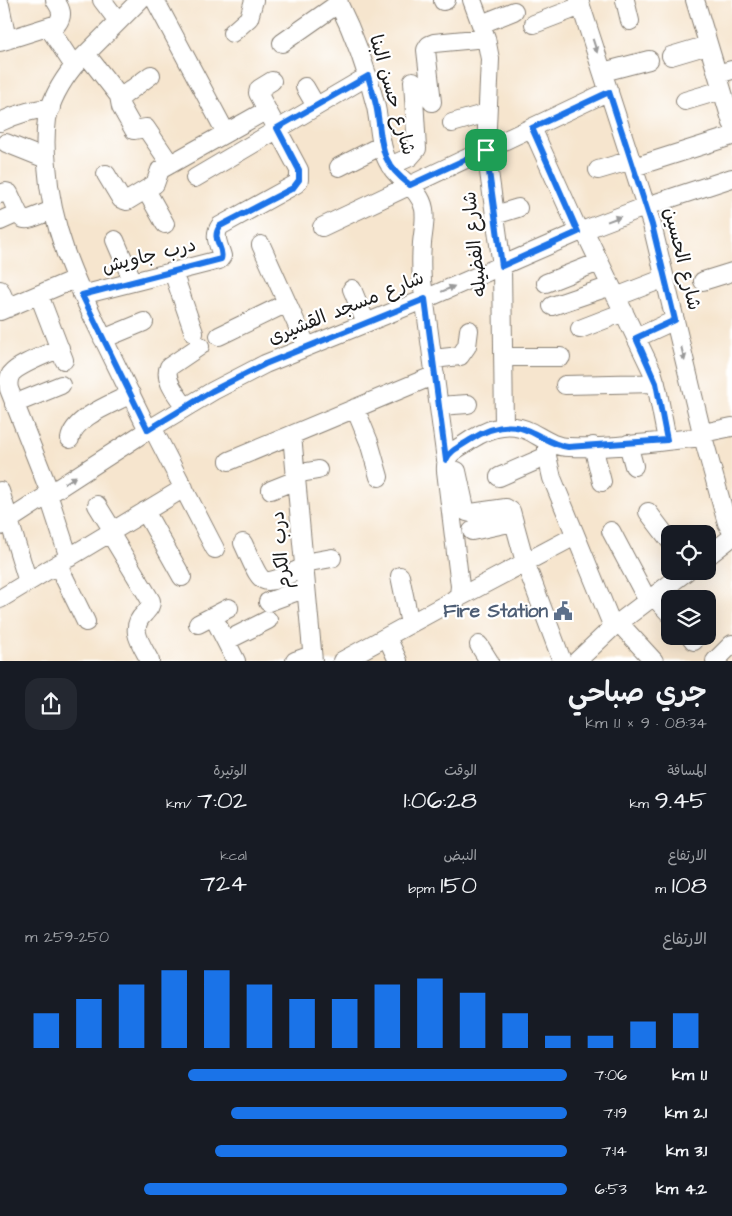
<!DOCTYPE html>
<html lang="ar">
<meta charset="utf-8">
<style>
:root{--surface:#171b24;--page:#242831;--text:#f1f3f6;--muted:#9ea1a6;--accent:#1a73e8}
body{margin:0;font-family:"Architects Daughter","Playpen Sans Arabic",sans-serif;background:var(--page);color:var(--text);direction:rtl;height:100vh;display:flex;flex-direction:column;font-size:19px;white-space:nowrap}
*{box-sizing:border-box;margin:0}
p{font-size:16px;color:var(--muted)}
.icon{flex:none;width:28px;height:28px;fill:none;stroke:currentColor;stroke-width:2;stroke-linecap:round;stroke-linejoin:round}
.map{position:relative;height:661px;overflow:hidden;direction:ltr}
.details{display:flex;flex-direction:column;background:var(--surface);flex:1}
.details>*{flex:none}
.tools{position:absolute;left:661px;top:525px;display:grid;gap:10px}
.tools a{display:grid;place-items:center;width:55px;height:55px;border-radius:10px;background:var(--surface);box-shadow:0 5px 20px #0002;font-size:25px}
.pin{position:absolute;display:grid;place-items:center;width:42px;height:42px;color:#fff;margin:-21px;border-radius:10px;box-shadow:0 2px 8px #0006}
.round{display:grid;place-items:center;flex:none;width:52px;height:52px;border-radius:15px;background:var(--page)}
.head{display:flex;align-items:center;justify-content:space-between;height:85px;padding:0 25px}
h1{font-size:28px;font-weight:600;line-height:38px}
.figures{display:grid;grid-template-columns:repeat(3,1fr);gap:8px;height:85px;padding:5px 25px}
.figures div{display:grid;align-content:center}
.figures b{font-size:25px;font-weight:600}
.figures small{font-size:14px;font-weight:400}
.figures p{font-size:14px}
.chart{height:140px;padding:10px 25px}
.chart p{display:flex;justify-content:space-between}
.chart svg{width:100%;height:90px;margin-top:5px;stroke:var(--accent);stroke-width:6}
ul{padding:0 25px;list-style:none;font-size:16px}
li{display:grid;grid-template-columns:80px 60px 1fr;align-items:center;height:38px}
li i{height:12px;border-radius:6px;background:var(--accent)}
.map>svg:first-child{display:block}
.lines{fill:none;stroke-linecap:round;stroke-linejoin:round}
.street-casing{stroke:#898075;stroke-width:20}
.street{stroke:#fff;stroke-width:18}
.oneway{fill:#999}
.route-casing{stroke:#fff;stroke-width:10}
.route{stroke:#1a73e8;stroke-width:6}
.labels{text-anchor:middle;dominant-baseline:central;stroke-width:4.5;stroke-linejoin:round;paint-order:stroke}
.street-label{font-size:19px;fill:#1c1c1c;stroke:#fff}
.service-label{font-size:19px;font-weight:bold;fill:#4e5e75;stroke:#fff;text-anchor:end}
</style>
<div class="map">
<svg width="732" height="661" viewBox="0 0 732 661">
<rect width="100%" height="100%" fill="#fff"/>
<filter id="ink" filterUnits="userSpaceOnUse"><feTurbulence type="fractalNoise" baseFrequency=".02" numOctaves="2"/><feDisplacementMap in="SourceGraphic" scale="10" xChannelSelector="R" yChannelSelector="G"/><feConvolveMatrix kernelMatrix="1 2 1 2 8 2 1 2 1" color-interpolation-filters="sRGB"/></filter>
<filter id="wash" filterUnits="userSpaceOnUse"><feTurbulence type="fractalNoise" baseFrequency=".0096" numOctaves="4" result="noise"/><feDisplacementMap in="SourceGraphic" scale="20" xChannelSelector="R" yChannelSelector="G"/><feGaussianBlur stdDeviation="1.12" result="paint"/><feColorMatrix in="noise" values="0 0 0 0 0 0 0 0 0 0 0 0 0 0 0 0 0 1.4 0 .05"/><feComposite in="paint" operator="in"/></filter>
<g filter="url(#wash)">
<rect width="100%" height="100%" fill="#f6e5ce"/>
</g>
<g filter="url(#ink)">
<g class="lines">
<!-- street casing -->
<g class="street-casing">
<path id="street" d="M 102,0 L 118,21
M 140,0 L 74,66 C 62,81 51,99 47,119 C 45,135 45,150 47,165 C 51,228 74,278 101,334 C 117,366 132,398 148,430
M 155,0 L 226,133
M 337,0 C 354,34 367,69 376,107 C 380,125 379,145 388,162 C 397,181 420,187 424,209 C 426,220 423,232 422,243 C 421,256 421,268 422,281 L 446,460
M 472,0 L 486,38 L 490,59 L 486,150 L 502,266 L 504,427
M 579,0 L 652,225 L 703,437 L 727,523 L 732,532
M 625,0 L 630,21
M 695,0 L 732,123
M 443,1 L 446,0
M 0,5 L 7,40
M 481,24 L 514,11
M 534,24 L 581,6
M 49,28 L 74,66
M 232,33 L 249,18 L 254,0
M 0,42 L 57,24 C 64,15 61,9 55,0
M 282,43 L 339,3
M 86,54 L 119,96 L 121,107 L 134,130 L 146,128 L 169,162 L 171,164
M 671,56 L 708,45
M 603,72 L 649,60
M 717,74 L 732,70
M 305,87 L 316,106
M 120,98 L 151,75
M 685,101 L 722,90
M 432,102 L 426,50 L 429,45 L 434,43 L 486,38
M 0,122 C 17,114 32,109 51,108
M 452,123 L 487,113
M 532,128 L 579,232
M 6,143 L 46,159
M 390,166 L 410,157 L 417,149 L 413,81
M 339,167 L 382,145
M 634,167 L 732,136
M 598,170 L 632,160
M 106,174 L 121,199 L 127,201 L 155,184 L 160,170 L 267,110
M 195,178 L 368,76
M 146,190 L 165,224
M 0,194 L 6,192 L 9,193 C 24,225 18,224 52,210
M 495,215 L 518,208
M 0,221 L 18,213
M 322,227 L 609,91
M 584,230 L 652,371 L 657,388 L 667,440
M 115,240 L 133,282
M 261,245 L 307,347
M 173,272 L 194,333
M 703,281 L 732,272
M 546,283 L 599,262
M 352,289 L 366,323
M 0,290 L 8,308
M 39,295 L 64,360
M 82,295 L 219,260 L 222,256 C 219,245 213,236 220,226 L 296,184 L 299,180 L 299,170 L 258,93 L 259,89 L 272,81
M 616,297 L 665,278
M 552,306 L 611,286
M 0,311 L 75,279
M 580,329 L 624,312
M 219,336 L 287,303
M 636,338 L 675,320
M 103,339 L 144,322
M 504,357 L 561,357
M 433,359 L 460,356 L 467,346 L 469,330
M 565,385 L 656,383
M 14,404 L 61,385
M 439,406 L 468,404
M 185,407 C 178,396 163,380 169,367 L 200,346
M 355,408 L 369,442 L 379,477
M 152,427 L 215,549
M 703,433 L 732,427
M 292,435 L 313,661
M 70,439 C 74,417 112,404 131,394
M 547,442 L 547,456 L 552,478 L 613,627
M 628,444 L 634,466
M 593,446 L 602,482
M 229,461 L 435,375
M 446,471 L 457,471 L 465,508 L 467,512 L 471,513 L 506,508 L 511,511 L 525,562 L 562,661
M 295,474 L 318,470
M 499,477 L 547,456
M 271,490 L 296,480
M 0,491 L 28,582
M 50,493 L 9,389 C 8,384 8,379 11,374 C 19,364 48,354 60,348
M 48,494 L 69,558
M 97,505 L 113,531
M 145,511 L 182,577
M 648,512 L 670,541
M 0,526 L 148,430 L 213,391 L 265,364 L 425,299 L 579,232 L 647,206 L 732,178
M 472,531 L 514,522
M 611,531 L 648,601
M 110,533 L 151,601 C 151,607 148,609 144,614 C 128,629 142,645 150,661
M 243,543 C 264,588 258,589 304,567
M 708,556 L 732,537
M 304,563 L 332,558
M 58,565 L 86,622
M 400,576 L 410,624
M 654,597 L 670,614
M 0,599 L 184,488
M 456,599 L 575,536
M 268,602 L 306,588
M 213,616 L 236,661
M 619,623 L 654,661
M 198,624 L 229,608
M 690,636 L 694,641
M 387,637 L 398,661
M 226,641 L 268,620
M 479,645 L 489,661
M 295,661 L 312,655
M 342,661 L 452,601 L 459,595 L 460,586 L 446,471 C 445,456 451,452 463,445 C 483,431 506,419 531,432 C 544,439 554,447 569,447 C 614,449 659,441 703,437
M 577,661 L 613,627 L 687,571
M 715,661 L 732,644"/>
</g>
<!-- street -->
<use href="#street" class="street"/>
</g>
<!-- one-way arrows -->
<defs><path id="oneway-solid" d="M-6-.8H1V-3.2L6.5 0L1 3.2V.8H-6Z" transform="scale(1.25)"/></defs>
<g class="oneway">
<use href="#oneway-solid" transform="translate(595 46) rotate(72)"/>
<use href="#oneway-solid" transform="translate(614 219) rotate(-21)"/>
<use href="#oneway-solid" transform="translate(448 289) rotate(-23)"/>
<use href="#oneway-solid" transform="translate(683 354) rotate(76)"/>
<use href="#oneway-solid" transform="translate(70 480) rotate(-34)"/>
</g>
</g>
<g class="lines" filter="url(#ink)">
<!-- route casing -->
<g class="route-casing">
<path id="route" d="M 368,76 C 371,87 375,98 377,110 C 383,145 378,161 410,185 L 486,150 L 502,266 L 578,232 L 532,128 L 609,92 L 652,225 L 675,320 L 636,338 L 656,383 L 667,440 L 568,447 C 552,445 543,437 529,431 C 508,421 487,429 470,440 C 461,446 450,450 446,460 L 425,299 L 265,364 L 212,391 L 148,430 L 82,295 L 221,259 C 225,247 210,240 220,226 L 293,188 L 299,180 L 299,170 L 277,128 Z"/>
</g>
<!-- route -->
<use href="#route" class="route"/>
</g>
<!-- icons -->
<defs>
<g id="civic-bare" transform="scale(1.5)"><path d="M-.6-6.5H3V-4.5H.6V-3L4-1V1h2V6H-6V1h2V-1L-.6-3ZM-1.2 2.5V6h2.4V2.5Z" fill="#5c6f8a" stroke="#fff" stroke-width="2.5" paint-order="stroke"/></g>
</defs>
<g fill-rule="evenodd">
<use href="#civic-bare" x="563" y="611"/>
</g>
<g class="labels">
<!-- street labels -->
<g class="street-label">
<text transform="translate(392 95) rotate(74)">شارع حسن البنا</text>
<text transform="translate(475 244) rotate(-96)">شارع الفضيله</text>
<text transform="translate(149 256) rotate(-14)">درب جاويش</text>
<text transform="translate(682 259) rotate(76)">شارع الحسين</text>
<text transform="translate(346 308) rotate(-22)">شارع مسجد القشيرى</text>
<text transform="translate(281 550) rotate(-95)">درب الكرم</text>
</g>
<!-- service labels -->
<g class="service-label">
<text x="548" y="611">Fire Station</text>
</g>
</g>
</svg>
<div class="tools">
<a><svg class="icon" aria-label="locate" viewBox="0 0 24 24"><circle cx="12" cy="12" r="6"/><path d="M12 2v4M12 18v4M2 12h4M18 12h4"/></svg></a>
<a><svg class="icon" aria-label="layers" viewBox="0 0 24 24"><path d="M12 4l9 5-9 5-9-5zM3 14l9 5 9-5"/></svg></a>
</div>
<div class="pin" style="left:486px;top:150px;background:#1e9e55"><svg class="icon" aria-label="arrive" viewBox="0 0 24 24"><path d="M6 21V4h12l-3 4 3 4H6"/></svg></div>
</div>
<section class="details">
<div class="head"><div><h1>جري صباحي</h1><p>08:34 · 9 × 1.1 km</p></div><a class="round"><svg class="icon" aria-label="share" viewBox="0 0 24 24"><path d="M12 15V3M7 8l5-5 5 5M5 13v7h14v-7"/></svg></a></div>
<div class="figures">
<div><p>المسافة</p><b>9.45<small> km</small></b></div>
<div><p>الوقت</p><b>1:06:28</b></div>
<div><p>الوتيرة</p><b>7:02<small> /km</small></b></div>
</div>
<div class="figures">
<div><p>الارتفاع</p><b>108<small> m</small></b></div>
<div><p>النبض</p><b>150<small> bpm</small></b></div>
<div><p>kcal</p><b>724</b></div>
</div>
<div class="chart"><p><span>الارتفاع</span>250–259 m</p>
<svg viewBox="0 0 160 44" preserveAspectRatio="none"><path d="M5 44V27M15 44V20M25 44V13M35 44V6M45 44V6M55 44V13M65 44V20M75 44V20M85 44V13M95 44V10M105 44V17M115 44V27M125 44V38M135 44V38M145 44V31M155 44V27"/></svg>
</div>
<ul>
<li><b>1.1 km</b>7:06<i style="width:70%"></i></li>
<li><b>2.1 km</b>7:19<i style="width:62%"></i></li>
<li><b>3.1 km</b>7:14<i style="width:65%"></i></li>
<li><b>4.2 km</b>6:53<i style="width:78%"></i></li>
</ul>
</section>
